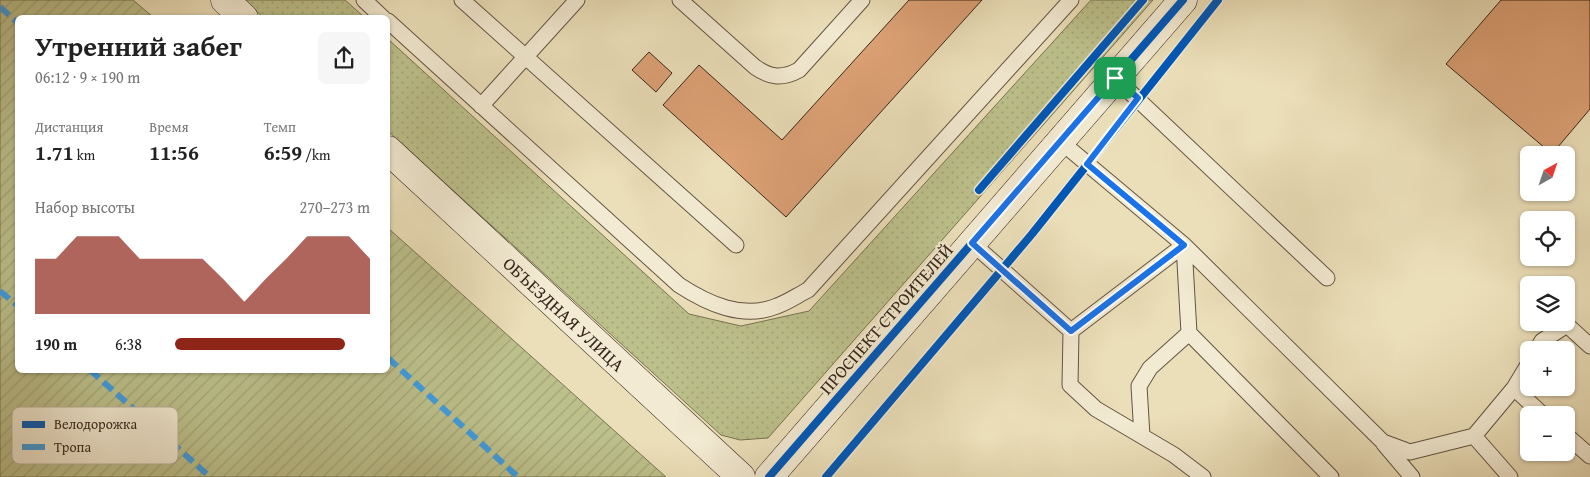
<!DOCTYPE html>
<html lang="ru">
<meta charset="utf-8">
<style>
:root{--surface:#fff;--page:#f6f6f6;--text:#222;--muted:#767676;--accent:#8f2418}
body{margin:0;font-family:"Gentium Book Plus",serif;background:var(--page);color:var(--text);height:100vh;display:flex;flex-direction:column;font-size:19px;white-space:nowrap}
*{box-sizing:border-box;margin:0}
p{font-size:16px;color:var(--muted)}
.icon{flex:none;width:28px;height:28px;fill:none;stroke:currentColor;stroke-width:2;stroke-linecap:round;stroke-linejoin:round}
.map{position:relative;flex:1;overflow:hidden}
.details{position:absolute;left:15px;top:15px;width:375px;height:358px;display:flex;flex-direction:column;background:var(--surface);border-radius:8px;box-shadow:0 1px 4px #0004}
.details>*{flex:none}
.needle{width:32px;rotate:40deg}
.buttons{position:absolute;left:1520px;top:146px;display:grid;gap:10px}
.buttons a{display:grid;place-items:center;width:55px;height:55px;border-radius:8px;background:var(--surface);box-shadow:0 1px 4px #0004;font-size:25px}
.pin{position:absolute;display:grid;place-items:center;width:42px;height:42px;color:#fff;margin:-21px;border-radius:10px;box-shadow:0 2px 8px #0006}
.round{display:grid;place-items:center;flex:none;width:52px;height:52px;border-radius:8px;background:var(--page)}
.overview{display:flex;align-items:center;justify-content:space-between;height:85px;padding:0 20px}
h1{font-size:28px;font-weight:800;line-height:38px}
.figures{display:grid;grid-template-columns:repeat(3,1fr);gap:8px;height:85px;padding:5px 20px}
.figures div{display:grid;align-content:center}
.figures b{font-size:21px;font-weight:800}
.figures small{font-size:14px;font-weight:400}
.figures p{font-size:14px}
.chart{height:140px;padding:10px 20px}
.chart p{display:flex;justify-content:space-between}
.chart svg{width:100%;height:90px;margin-top:5px;fill:var(--accent);opacity:.7}
ul{padding:0 20px;list-style:none;font-size:16px}
li{display:grid;grid-template-columns:80px 60px 1fr;align-items:center;height:38px}
li i{height:12px;border-radius:6px;background:var(--accent)}
.map>svg:first-child{display:block}
.grass{fill:url(#grass-dots);stroke:#797353}
.garden{fill:url(#garden-furrows);stroke:#797353}
.building{fill:#dca175;stroke:#36261b}
.lines{fill:none;stroke-linecap:round;stroke-linejoin:round}
.lane-casing{stroke:#635442;stroke-width:17}
.secondary-casing{stroke:#36261b;stroke-width:29}
.lane{stroke:#f2ead2;stroke-width:15}
.secondary{stroke:#f2ead2;stroke-width:28}
.quiet{stroke:#3e9cdf;stroke-width:6;stroke-dasharray:12 6;stroke-linecap:butt}
.cycleway-casing{stroke:#f2ead2;stroke-width:11}
.cycleway{stroke:#0057b8;stroke-width:8}
.route-casing{stroke:#fff;stroke-width:10}
.route{stroke:#1a73e8;stroke-width:6}
.labels{text-anchor:middle;dominant-baseline:central;stroke-width:4.5;stroke-linejoin:round;paint-order:stroke}
.street-label{font-size:18px;fill:#36261b;stroke:#f2ead2}
.key{fill:#f2ead2;stroke:#baaf9b;stroke-width:1}
.key-label{font-size:14px;fill:#36261b}
</style>
<div class="map">
<svg width="1590" height="477" viewBox="0 0 1590 477">
<defs>
<pattern id="grass-dots" width="8" height="8" patternUnits="userSpaceOnUse" patternTransform="scale(1.25)"><rect width="8" height="8" fill="#bcc08b"/><path d="M2 2h.1M6 6h.1" fill="none" stroke="#a2a577" stroke-width="1.8" stroke-linecap="round"/></pattern>
<pattern id="garden-furrows" width="10" height="10" patternUnits="userSpaceOnUse" patternTransform="scale(1.25)"><rect width="10" height="10" fill="#bcc08b"/><path d="M-1 1l2-2M0 10L10 0M9 11l2-2" fill="none" stroke="#a2a577"/></pattern>
</defs>
<rect width="100%" height="100%" fill="#ebdfb9"/>
<filter id="stains"><feTurbulence type="fractalNoise" baseFrequency=".004" numOctaves="4"/><feColorMatrix values="0 0 0 0 .2 0 0 0 0 .09 0 0 0 0 .02 0 0 0 .5 -.17"/></filter>
<radialGradient id="worn" r=".72"><stop offset=".6" stop-color="#630" stop-opacity="0"/><stop offset="1" stop-color="#630" stop-opacity=".3"/></radialGradient>
<!-- grass -->
<path class="grass" d="M 244,0 L 345,0 L 364,17 L 263,17 Z
M 1091,0 L 1153,0 L 768,438 L 740,440 L 721,435 L 388,131 L 388,39 L 689,314 L 741,326 L 809,311 Z"/>
<!-- garden -->
<path class="garden" d="M 0,0 L 133,0 L 153,17 L 18,18 L 18,370 L 388,370 L 388,228 L 666,477 L 0,477 Z"/>
<!-- building -->
<path class="building" d="M 909,0 L 982,0 L 786,217 L 663,105 L 699,65 L 782,140 Z
M 1501,0 L 1590,0 L 1590,109 L 1552,154 L 1446,64 Z
M 649,52 L 672,73 L 656,92 L 632,70 Z"/>
<g class="lines">
<!-- lane casing -->
<g class="lane-casing">
<path id="lane" d="M 364,0 L 383,18
M 462,0 L 736,245
M 680,0 L 755,67 C 771,78 782,79 799,70 L 862,0
M 388,21 L 679,285 C 708,304 743,320 777,306 C 788,302 798,295 808,290 L 1071,0
M 1115,78 L 1327,278
M 481,106 L 577,0
M 1060,141 L 1184,245 L 1383,442 L 1410,452 L 1474,436 L 1514,388 L 1529,363
M 972,243 L 1071,331 L 1184,245 L 1189,333 L 1331,477
M 1071,331 L 1070,385 L 1096,409 L 1174,455 L 1203,477
M 1537,350 L 1542,341 L 1567,325 L 1590,346
M 1514,388 L 1543,415
M 1566,435 L 1590,456
M 1142,436 L 1139,386 L 1150,368 L 1189,333
M 1474,436 L 1510,477
M 1384,444 L 1412,477"/>
</g>
<!-- secondary casing -->
<g class="secondary-casing">
<path id="secondary" d="M 225,0 L 244,18
M 388,150 L 741,477
M 769,477 L 1183,0"/>
</g>
<!-- lane -->
<use href="#lane" class="lane"/>
<!-- secondary -->
<use href="#secondary" class="secondary"/>
<!-- quiet -->
<path class="quiet" d="M 0,7 L 18,23
M 0,291 L 18,306
M 388,358 L 518,477
M 90,370 L 210,477"/>
<!-- cycleway casing -->
<g class="cycleway-casing">
<path id="cycleway" d="M 979,190 L 1143,0
M 769,477 L 1183,0
M 826,477 L 1032,234 L 1218,0"/>
</g>
<!-- cycleway -->
<use href="#cycleway" class="cycleway"/>
</g>
<g class="lines">
<!-- route casing -->
<g class="route-casing">
<path id="route" d="M 1115,78 L 1138,98 L 1087,164 L 1184,245 L 1071,331 L 972,243 Z"/>
</g>
<!-- route -->
<use href="#route" class="route"/>
</g>
<g class="labels">
<!-- street labels -->
<g class="street-label">
<text transform="translate(564 314) rotate(43)">ОБЪЕЗДНАЯ УЛИЦА</text>
<text transform="translate(886 319) rotate(-49)">ПРОСПЕКТ СТРОИТЕЛЕЙ</text>
</g>
</g>
<!-- legend -->
<rect x="12" y="407" width="166" height="57" rx="8" class="key"/>
<rect x="22" y="421" width="23" height="7" fill="#0057b8"/>
<rect x="22" y="444" width="23" height="6" fill="#3e9cdf"/>
<g class="key-label">
<text x="54" y="429">Велодорожка</text>
<text x="54" y="452">Тропа</text>
</g>
<rect width="100%" height="100%" filter="url(#stains)"/>
<rect width="100%" height="100%" fill="url(#worn)"/>
</svg>
<div class="buttons">
<a><svg class="needle" viewBox="-14 -14 28 28"><path d="M0-13l5 13h-10z" fill="#e53935"/><path d="M0 13l5-13h-10z" fill="#767676"/></svg></a>
<a><svg class="icon" aria-label="locate" viewBox="0 0 24 24"><circle cx="12" cy="12" r="6"/><path d="M12 2v4M12 18v4M2 12h4M18 12h4"/></svg></a>
<a><svg class="icon" aria-label="layers" viewBox="0 0 24 24"><path d="M12 4l9 5-9 5-9-5zM3 14l9 5 9-5"/></svg></a>
<a>+</a>
<a>−</a>
</div>
<div class="pin" style="left:1115px;top:78px;background:#1e9e55"><svg class="icon" aria-label="arrive" viewBox="0 0 24 24"><path d="M6 21V4h12l-3 4 3 4H6"/></svg></div>
<section class="details">
<div class="overview"><div><h1>Утренний забег</h1><p>06:12 · 9 × 190 m</p></div><a class="round"><svg class="icon" aria-label="share" viewBox="0 0 24 24"><path d="M12 15V3M7 8l5-5 5 5M5 13v7h14v-7"/></svg></a></div>
<div class="figures">
<div><p>Дистанция</p><b>1.71<small> km</small></b></div>
<div><p>Время</p><b>11:56</b></div>
<div><p>Темп</p><b>6:59<small> /km</small></b></div>
</div>
<div class="chart"><p><span>Набор высоты</span>270–273 m</p>
<svg viewBox="0 0 160 44" preserveAspectRatio="none"><path d="M0 44V17L10 17L20 6L30 6L40 6L50 17L60 17L70 17L80 17L90 27L100 38L110 27L120 17L130 6L140 6L150 6L160 17V44z"/></svg>
</div>
<ul>
<li><b>190 m</b>6:38<i style="width:87%"></i></li>
</ul>
</section>
</div>
